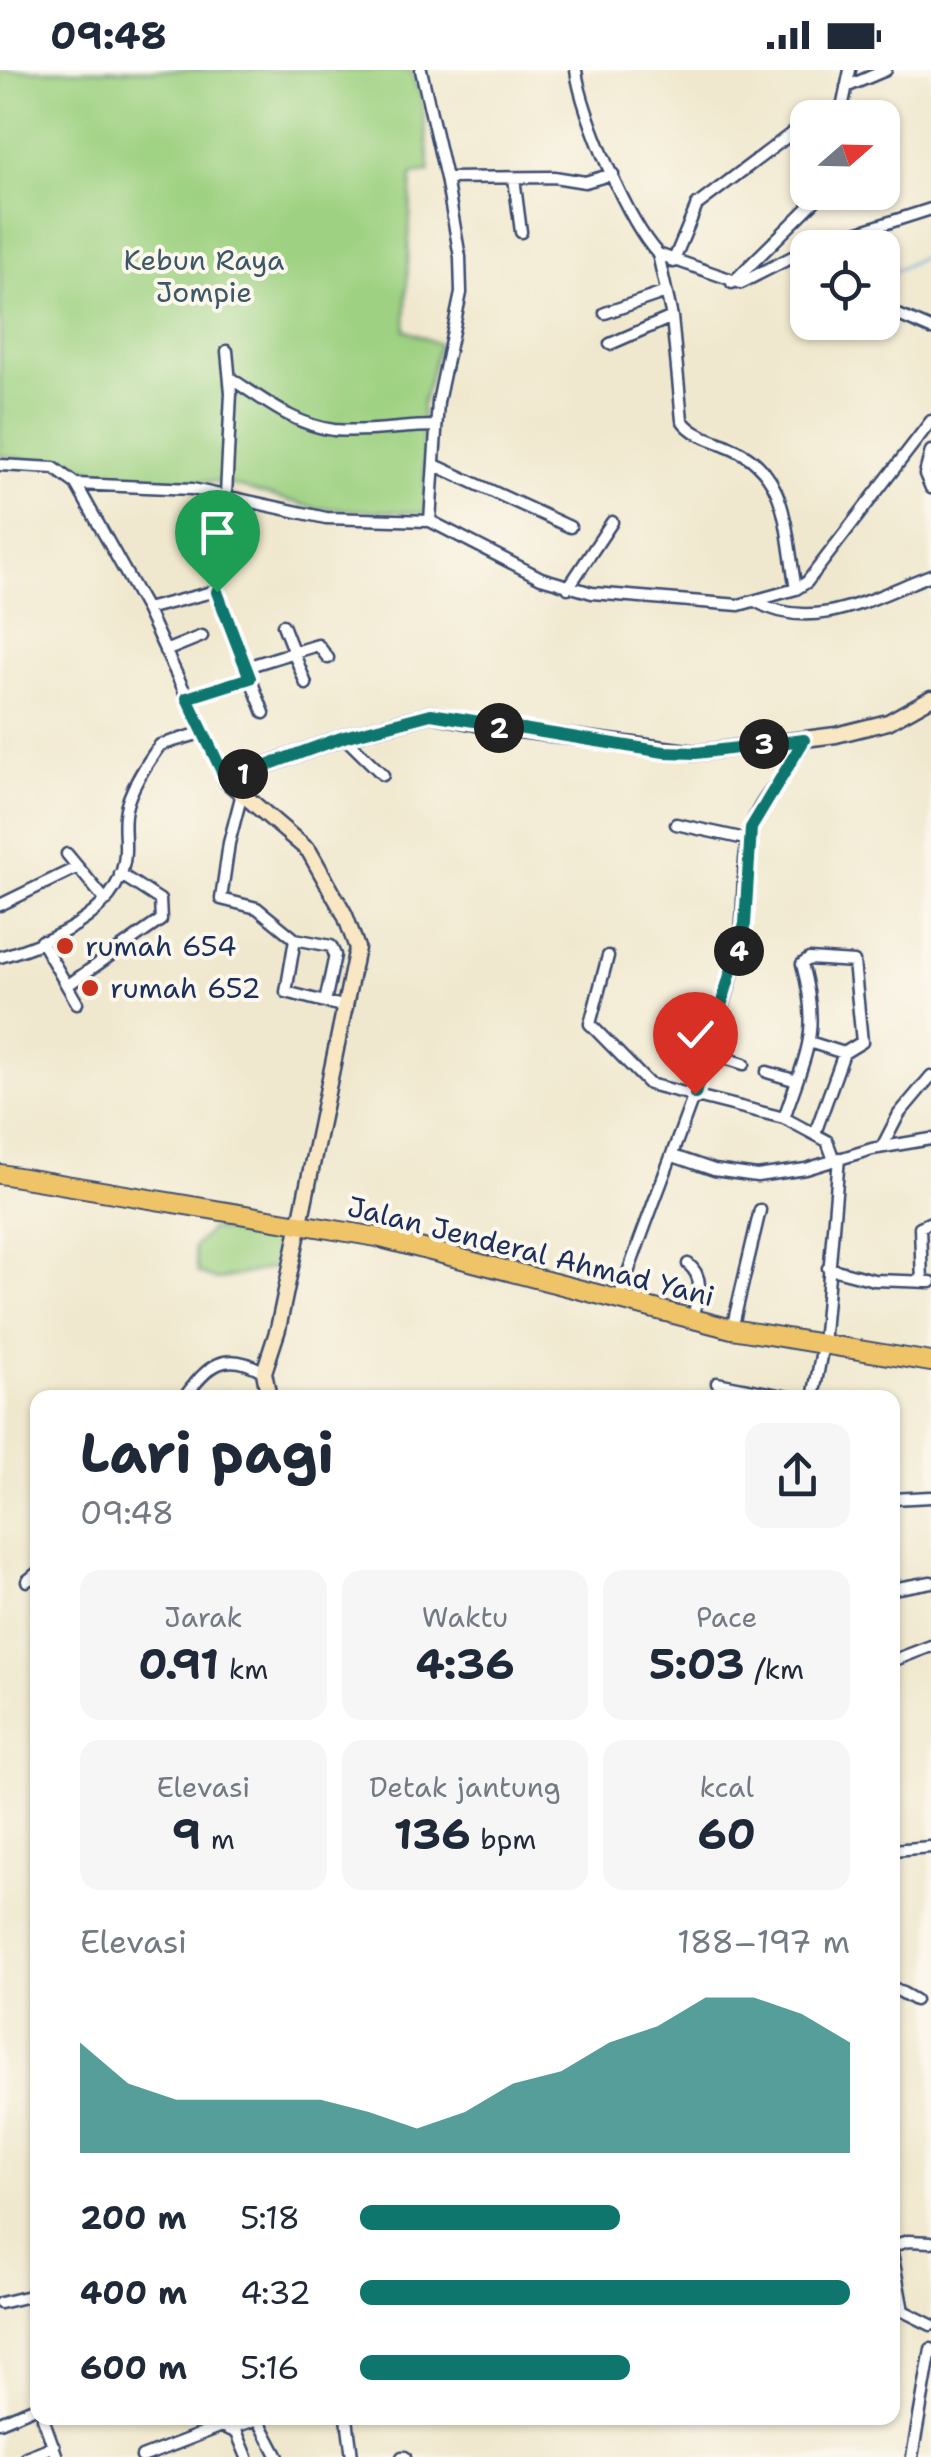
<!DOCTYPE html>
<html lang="id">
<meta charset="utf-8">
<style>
:root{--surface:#fff;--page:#f6f6f7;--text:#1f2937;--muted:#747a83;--accent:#0f766e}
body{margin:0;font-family:"Shantell Sans",sans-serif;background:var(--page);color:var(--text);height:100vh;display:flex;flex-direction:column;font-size:38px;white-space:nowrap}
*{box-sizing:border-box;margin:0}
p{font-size:32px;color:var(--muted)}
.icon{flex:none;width:55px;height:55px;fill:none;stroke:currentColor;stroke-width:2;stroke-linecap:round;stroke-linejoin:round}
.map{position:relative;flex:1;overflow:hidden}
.panel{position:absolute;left:30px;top:1320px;width:870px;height:1035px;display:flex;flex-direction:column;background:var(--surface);border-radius:20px;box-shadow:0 2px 8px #0004}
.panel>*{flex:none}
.needle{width:65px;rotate:70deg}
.controls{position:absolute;left:790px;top:30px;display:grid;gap:20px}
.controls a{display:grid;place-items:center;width:110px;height:110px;border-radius:20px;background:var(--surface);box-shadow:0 2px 8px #0004;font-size:50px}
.pin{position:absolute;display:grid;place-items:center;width:85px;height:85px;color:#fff;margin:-102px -42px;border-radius:50% 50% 50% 0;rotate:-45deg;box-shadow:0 0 10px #0007}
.pin .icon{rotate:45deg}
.km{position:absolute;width:50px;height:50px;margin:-25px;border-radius:50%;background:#222;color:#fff;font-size:28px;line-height:50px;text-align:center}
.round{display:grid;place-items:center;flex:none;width:105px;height:105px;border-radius:20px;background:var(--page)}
.head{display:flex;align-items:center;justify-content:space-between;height:170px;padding:0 50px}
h1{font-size:55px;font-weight:700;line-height:75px}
.metrics{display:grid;grid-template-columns:repeat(3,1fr);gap:15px;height:170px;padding:10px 50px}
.metrics div{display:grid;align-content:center;border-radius:20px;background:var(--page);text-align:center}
.metrics b{font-size:42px;font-weight:700}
.metrics small{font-size:28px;font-weight:400}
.metrics p{font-size:28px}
.chart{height:280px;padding:20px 50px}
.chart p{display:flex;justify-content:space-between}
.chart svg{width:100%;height:180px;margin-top:10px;fill:var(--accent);opacity:.7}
ul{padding:0 50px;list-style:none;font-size:32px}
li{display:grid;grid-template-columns:160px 120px 1fr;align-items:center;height:75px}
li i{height:25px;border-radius:12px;background:var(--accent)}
.status{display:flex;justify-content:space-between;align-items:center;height:70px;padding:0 50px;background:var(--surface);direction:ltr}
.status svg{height:28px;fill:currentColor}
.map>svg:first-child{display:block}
.green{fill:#9ed181;stroke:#5c8070;stroke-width:2.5}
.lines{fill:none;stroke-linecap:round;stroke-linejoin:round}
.stream{stroke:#5da7d5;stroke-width:2.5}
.street-casing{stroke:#3b4b6f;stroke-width:15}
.secondary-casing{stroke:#3b4b6f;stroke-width:19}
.highway-casing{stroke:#3b4b6f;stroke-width:22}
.street{stroke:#fff;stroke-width:10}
.secondary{stroke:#f9e7c3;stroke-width:14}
.highway{stroke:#efc469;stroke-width:18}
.route-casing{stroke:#fff;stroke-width:20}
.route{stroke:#0f766e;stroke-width:12}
.poi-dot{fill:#c8321e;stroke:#fbf7ec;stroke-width:4}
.labels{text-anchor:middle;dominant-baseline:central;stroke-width:8;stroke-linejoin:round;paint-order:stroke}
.park-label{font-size:28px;fill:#3c5867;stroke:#fbf7ec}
.poi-label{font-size:28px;fill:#1b2f5e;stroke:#fbf7ec;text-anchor:start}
.street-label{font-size:28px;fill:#1b2f5e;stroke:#fbf7ec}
</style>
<div class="status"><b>09:48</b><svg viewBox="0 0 49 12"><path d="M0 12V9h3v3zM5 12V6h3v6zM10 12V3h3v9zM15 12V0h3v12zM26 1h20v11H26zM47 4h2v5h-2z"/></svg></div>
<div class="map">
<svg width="931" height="2387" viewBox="0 0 931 2387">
<rect width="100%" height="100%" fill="#fbf7ec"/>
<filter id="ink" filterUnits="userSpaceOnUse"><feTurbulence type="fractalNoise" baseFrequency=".01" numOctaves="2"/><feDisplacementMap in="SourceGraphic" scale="20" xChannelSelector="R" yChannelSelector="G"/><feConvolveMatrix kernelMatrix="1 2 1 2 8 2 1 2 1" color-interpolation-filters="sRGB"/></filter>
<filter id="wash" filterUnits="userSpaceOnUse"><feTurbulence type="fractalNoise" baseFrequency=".0048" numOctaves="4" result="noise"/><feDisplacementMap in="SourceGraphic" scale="40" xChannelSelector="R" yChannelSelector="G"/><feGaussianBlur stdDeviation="2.25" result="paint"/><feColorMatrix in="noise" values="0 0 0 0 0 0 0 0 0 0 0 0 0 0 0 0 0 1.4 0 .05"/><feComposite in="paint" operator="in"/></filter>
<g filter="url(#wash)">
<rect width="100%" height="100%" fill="#f0e8ce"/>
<!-- green -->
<path class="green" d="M 0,0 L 410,0 L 422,28 L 430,102 L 412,104 L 405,260 L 439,274 L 422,336 L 426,443 L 315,438 L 221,412 L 121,408 L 62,392 L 0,386 Z
M 211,1159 L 291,1169 L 284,1195 L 217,1210 L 198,1203 L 194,1177 Z"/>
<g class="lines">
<!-- stream -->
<path class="stream" d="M 882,208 L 931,182"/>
</g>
</g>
<g filter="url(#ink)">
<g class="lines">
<!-- street casing -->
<g class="street-casing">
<path id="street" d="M 421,0 L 446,108 L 554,107 L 585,112 L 613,104
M 576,0 C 581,43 628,152 658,184 L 741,213 L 808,179
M 846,17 L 886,0
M 816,48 L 840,37
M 840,48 L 850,0
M 514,108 L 521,162
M 810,178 L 859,162
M 852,178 L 859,162 L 931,139
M 658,184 L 672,247 L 682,350 C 693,366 712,369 730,377 C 790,402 785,462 796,519
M 673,192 L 697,135 L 808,51
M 732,213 L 824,122
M 882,238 L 931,259
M 605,243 L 666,222
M 610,274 L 672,247
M 230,308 C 263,329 294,355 334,360 C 368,363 402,356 436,356
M 931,381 L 925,404 L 931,418
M 0,395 L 54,398 L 76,414 L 146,539 L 226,710
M 437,396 L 570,457
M 76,414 L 192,419 L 326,448 L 430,451 L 541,508 L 592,523 L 739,535 L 796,519 L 807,512 L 931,351
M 226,425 L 231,323 L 227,281
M 430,451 L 438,332 L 461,223 L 460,187 L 446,108
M 568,518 L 612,452
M 757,532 C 815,564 875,526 931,505
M 146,539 L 216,521 L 264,643
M 283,555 L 306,614
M 165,581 L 202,566
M 246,597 L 318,575 L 328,588
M 187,628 L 250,608
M 344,667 L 383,705
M 241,727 L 229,773 L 221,829 L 257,838 L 295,869 L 331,876 L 335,885 L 325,932 L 347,937
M 676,754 L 750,770
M 67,784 L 106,831
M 0,835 L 78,797
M 295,869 L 286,922 L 325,932
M 41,871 L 77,933
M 608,886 L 590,954 L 649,1014 L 784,1048 C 806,982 821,964 802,894 L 809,889 L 854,892 L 862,972 L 844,983
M 0,887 C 47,873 115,847 124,792 C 127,776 123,760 125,745 C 127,722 147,693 160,675 L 201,663
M 68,915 L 161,850 L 160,830 L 120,804
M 675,972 L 744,994
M 809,972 L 844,983 L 815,1063
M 767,1002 L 797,1011
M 784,1048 L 827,1071 L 834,1090
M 882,1077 L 899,1044 L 931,1006
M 673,1086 L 714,1100 L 757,1106 L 806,1099 L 872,1079 L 931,1069
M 688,1194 C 707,1209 697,1230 692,1250
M 828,1198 L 874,1210 L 931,1212
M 922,1212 L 920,1157 L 931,1152
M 618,1231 C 657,1117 706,1007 736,891 C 748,847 738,797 752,754 C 762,724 792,700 805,670
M 732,1259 L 760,1140
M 717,1313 L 794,1328
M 184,1328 C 208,1295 225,1279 264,1302
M 813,1328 L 823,1275 L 839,1088
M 892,1429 L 931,1427
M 27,1511 L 38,1502
M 892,1519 L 931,1512
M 892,1591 L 931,1576
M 892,1780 L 931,1777
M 892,1917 L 915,1930
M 892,2176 L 908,2171 L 931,2172
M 892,2182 L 903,2241 L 931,2255
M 0,2233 L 38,2224
M 43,2348 L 57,2387
M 347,2348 L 352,2387
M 0,2352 L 38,2336
M 230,2359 L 258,2349 L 278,2387
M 26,2387 L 54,2376
M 142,2387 L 222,2356 L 237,2363 L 247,2387
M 402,2387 L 405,2387
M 912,2387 L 931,2279"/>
</g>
<!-- secondary casing -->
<g class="secondary-casing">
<path id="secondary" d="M 269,1328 L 264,1302 L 278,1259 L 357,878 L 345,845 L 309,781 L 226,710 L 344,667 L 431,644 L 495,657 L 696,683 L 836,665 L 888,652 L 931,628"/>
</g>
<!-- highway casing -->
<g class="highway-casing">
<path id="highway" d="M 0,1104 L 377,1167 L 732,1259 L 931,1292"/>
</g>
<!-- street -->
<use href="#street" class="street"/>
<!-- secondary -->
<use href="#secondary" class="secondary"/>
<!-- highway -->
<use href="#highway" class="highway"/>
</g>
</g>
<g class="lines" filter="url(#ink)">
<!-- route casing -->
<g class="route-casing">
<path id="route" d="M 217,522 L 250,608 L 187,628 L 226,710 L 344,667 L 431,644 L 664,682 L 696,683 L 804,670 L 751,758 L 745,854 L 695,1024"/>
</g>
<!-- route -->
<use href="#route" class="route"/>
</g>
<!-- markers -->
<g class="poi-dot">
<circle cx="65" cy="876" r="10"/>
<circle cx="90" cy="918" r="10"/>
</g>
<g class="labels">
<!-- park labels -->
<g class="park-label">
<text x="204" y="190">Kebun Raya<tspan x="204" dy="32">Jompie</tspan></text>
</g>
<!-- poi labels -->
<g class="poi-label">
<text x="85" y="876">rumah 654</text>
<text x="110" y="918">rumah 652</text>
</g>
<!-- street labels -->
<g class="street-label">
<text transform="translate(531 1181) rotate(14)">Jalan Jenderal Ahmad Yani</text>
</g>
</g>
</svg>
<div class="controls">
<a><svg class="needle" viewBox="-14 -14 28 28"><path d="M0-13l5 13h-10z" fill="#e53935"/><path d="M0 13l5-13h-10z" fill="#747a83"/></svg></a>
<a><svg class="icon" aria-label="locate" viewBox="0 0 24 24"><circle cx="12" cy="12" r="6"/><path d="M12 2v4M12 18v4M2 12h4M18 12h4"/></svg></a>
</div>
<div class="pin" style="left:217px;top:522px;background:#1e9e55"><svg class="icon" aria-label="arrive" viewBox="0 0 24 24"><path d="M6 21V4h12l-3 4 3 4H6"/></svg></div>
<div class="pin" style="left:695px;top:1024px;background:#d93025"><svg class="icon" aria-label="check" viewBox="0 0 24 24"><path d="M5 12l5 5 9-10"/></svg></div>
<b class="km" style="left:243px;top:704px">1</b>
<b class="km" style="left:499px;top:658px">2</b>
<b class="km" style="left:764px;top:674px">3</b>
<b class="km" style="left:739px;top:881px">4</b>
<section class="panel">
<div class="head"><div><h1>Lari pagi</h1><p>09:48</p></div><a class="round"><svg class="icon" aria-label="share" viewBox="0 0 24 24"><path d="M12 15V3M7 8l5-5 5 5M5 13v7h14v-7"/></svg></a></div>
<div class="metrics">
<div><p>Jarak</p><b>0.91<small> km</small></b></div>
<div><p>Waktu</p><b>4:36</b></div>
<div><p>Pace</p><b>5:03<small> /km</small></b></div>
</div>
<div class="metrics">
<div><p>Elevasi</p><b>9<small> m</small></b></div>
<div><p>Detak jantung</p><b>136<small> bpm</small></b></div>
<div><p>kcal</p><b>60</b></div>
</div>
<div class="chart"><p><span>Elevasi</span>188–197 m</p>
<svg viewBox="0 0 160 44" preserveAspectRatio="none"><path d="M0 44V17L10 27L20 31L30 31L40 31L50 31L60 34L70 38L80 34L90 27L100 24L110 17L120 13L130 6L140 6L150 10L160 17V44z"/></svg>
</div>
<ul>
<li><b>200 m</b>5:18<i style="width:53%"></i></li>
<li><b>400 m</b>4:32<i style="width:100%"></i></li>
<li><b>600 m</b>5:16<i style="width:55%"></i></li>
</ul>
</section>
</div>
